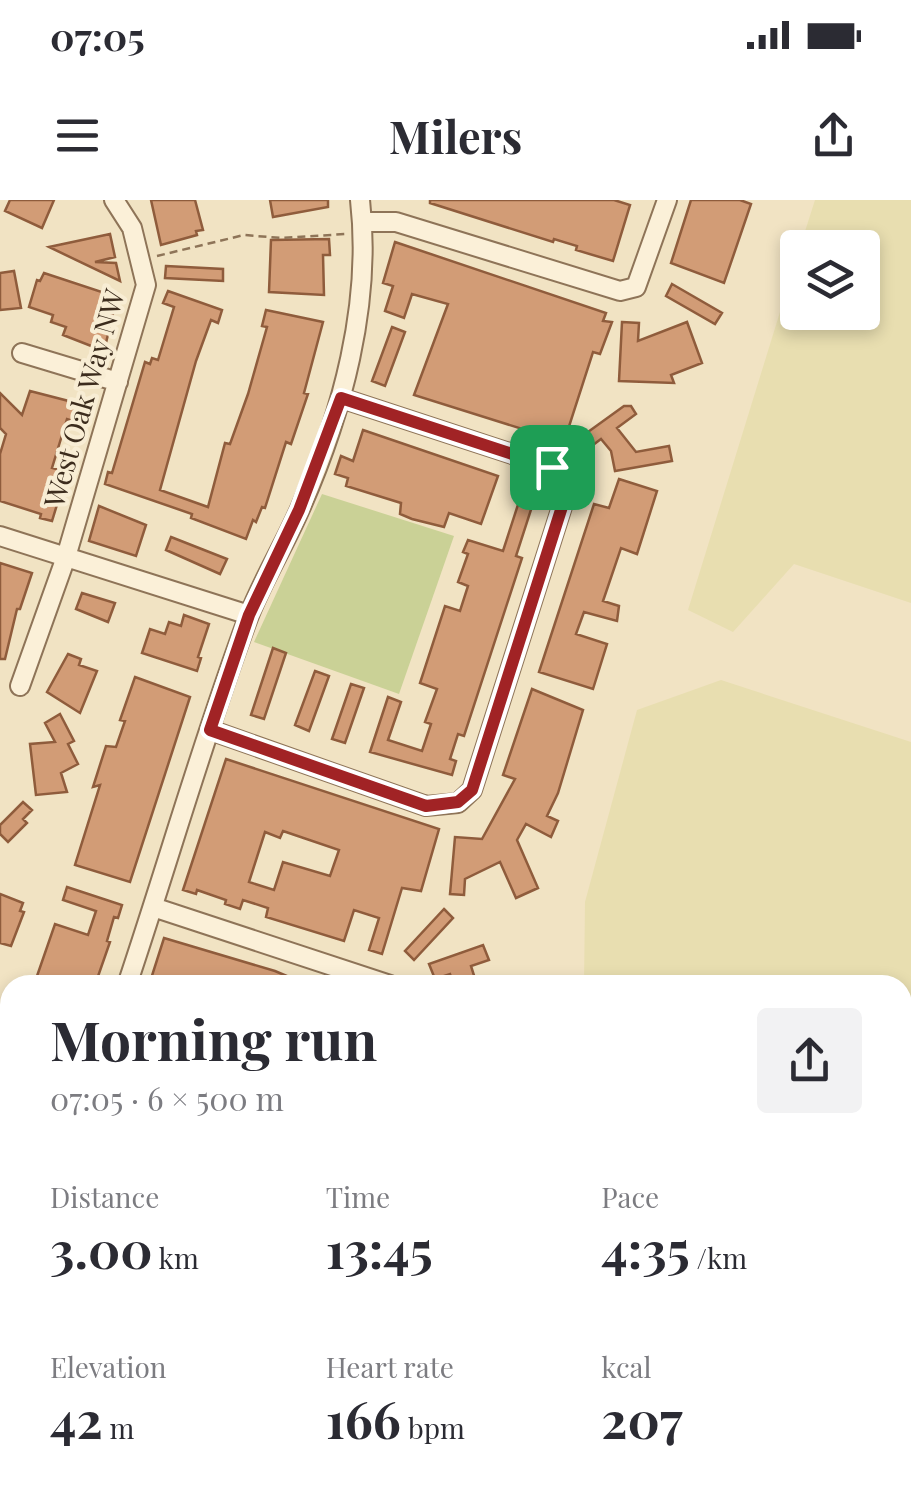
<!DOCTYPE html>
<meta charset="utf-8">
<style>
:root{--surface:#fff;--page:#f2f2f3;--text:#2b2b33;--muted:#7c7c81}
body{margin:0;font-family:"Playfair Display",serif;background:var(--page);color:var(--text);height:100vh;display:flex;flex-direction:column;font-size:38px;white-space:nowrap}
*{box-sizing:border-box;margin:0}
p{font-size:32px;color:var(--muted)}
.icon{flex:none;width:55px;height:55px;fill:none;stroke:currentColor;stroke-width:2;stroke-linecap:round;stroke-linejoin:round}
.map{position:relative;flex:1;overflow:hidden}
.sheet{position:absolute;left:0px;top:775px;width:912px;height:532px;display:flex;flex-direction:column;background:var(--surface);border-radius:30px 30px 0 0;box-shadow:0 5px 15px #0003}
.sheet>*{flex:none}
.buttons{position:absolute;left:780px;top:30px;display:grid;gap:20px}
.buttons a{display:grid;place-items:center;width:100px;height:100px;border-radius:10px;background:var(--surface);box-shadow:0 5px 15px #0003;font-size:50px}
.pin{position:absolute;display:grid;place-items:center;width:85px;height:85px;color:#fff;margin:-42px;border-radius:20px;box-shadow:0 5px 15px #0006}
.round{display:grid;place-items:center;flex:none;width:105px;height:105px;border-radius:10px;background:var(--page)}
.summary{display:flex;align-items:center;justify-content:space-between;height:170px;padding:0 50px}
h1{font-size:55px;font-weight:700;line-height:75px}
.metrics{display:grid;grid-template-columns:repeat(3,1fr);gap:15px;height:170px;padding:10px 50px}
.metrics div{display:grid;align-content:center}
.metrics b{font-size:50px;font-weight:700}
.metrics small{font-size:28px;font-weight:400}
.metrics p{font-size:28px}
.status{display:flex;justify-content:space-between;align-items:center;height:70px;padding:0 50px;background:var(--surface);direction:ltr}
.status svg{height:28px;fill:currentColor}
header{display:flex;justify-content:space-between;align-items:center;height:130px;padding:0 50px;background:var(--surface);font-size:45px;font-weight:700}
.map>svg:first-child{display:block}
.farmland{fill:#e8deb0}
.green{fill:#cad196}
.building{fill:#d29c76;stroke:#8f5c3c;stroke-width:2.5;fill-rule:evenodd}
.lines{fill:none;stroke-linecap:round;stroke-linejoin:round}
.lane-casing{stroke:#8e7458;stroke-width:14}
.street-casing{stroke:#8e7458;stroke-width:22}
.path{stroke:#8e7458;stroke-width:2.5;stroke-dasharray:8 5;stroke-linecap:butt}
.lane{stroke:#fbf0d8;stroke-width:9}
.street{stroke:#fbf0d8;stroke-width:18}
.route-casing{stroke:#fff;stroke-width:20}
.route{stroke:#a12325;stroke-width:12}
.labels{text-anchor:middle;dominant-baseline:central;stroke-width:8;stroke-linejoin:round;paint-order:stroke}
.street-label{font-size:28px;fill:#3c2c1d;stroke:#f8edd4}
</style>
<div class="status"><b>07:05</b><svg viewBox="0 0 49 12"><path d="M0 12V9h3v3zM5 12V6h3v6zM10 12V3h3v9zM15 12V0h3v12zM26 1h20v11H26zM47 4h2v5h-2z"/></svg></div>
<header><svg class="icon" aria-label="menu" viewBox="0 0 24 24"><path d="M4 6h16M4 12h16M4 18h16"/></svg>Milers<svg class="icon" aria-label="share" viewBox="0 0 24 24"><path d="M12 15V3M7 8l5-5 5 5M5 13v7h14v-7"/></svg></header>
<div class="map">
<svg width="911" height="1307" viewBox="0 0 911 1307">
<rect width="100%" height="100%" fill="#f1e3c3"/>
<!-- farmland -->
<path class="farmland" d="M 815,0 L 911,0 L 911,403 L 794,364 L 733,432 L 688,410 L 797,57 L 798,112 L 862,112 L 862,48 L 800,47 Z
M 721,480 L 911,542 L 911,1166 L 902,1164 L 902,785 L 584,785 L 585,702 L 637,510 Z"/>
<!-- green -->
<path class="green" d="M 322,294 L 454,336 L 399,494 L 254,442 Z"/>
<!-- building -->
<path class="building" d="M 10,0 L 54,0 L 42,28 L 5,11 Z
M 151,0 L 195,0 L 203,30 L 196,31 L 197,35 L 161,45 Z
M 270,0 L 328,0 L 328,7 L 273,17 Z
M 430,0 L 614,0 L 630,5 L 613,61 L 576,50 L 577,46 L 554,39 L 553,42 L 430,3 Z
M 691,0 L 740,0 L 751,4 L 724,83 L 671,63 Z
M 110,34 L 115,57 L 95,62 L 116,63 L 120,81 L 49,47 Z
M 329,39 L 330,55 L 323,55 L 324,95 L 269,92 L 271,40 Z
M 395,42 L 606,113 L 603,121 L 612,122 L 600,154 L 593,152 L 564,242 L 414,195 L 448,104 L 412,94 L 404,118 L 385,111 L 393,86 L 383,83 Z
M 166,66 L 223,69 L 223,81 L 165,78 Z
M 14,71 L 21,108 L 0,110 L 0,73 Z
M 44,73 L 117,97 L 104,151 L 63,135 L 66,127 L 51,122 L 53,115 L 29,107 L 37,80 L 40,81 Z
M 672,84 L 722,113 L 715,124 L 666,96 Z
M 168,91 L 222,110 L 218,123 L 211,120 L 196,161 L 160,290 L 208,307 L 225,243 L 230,244 L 248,194 L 267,127 L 262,126 L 266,110 L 323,122 L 304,193 L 308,194 L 291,244 L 286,242 L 265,308 L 262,307 L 256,322 L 253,320 L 246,339 L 191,318 L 192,314 L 105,284 L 108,272 L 112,273 L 145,162 L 150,164 L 152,158 L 158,160 L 174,107 L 163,103 Z
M 622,122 L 639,123 L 638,141 L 687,122 L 702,163 L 671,175 L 674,183 L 619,181 Z
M 392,127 L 405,132 L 385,186 L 372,181 Z
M 30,191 L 88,206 L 83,224 L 67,219 L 52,268 L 67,272 L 52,321 L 40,318 L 41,314 L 0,301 L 0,254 L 6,234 L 0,228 L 0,193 L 22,215 Z
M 624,206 L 631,206 L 636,214 L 617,228 L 636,252 L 669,246 L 672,261 L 615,271 L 611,251 L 601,239 L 589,248 L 581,237 Z
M 363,230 L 498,276 L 481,324 L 449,313 L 444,327 L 412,319 L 400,314 L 401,303 L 346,286 L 348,278 L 335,274 L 341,256 L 353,261 Z
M 619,279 L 657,291 L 637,354 L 621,348 L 603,401 L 619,406 L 617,421 L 584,412 L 576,434 L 607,444 L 593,489 L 539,472 L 594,304 L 609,308 Z
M 525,283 L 538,288 L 516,356 L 522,358 L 464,536 L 458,534 L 450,559 L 456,561 L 452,575 L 370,552 L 388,497 L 401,502 L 388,540 L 422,551 L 431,524 L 425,522 L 437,489 L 420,483 L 445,406 L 460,411 L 468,386 L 458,382 L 468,354 L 463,352 L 468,340 L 503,351 Z
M 99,306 L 146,325 L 136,356 L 89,341 Z
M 171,337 L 227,359 L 220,374 L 166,350 Z
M 0,363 L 32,373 L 20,409 L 17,409 L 5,459 L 0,459 Z
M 82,393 L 115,403 L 108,422 L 76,409 Z
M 184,415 L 209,424 L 198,457 L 201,458 L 197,471 L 142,453 L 150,429 L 165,434 L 169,422 L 181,426 Z
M 273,448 L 286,453 L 264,519 L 251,515 Z
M 68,454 L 81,459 L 79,465 L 97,471 L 80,513 L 47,492 Z
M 315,471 L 329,476 L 309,531 L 295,525 Z
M 135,477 L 190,497 L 130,682 L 75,665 L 100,585 L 93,587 L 106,546 L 116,547 L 125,521 L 120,520 Z
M 351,484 L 364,488 L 345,543 L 332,539 Z
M 532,489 L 583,510 L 558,593 L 547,616 L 558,621 L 551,637 L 526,624 L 517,640 L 538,688 L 516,698 L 500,662 L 465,679 L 464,695 L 450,694 L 455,637 L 482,639 L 515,579 L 503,575 Z
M 60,514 L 74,541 L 68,544 L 78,564 L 61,573 L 67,592 L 36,595 L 30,544 L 55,542 L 45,523 Z
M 226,559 L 439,629 L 421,691 L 402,688 L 382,754 L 369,750 L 379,718 L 354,710 L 344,741 L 266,717 L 268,708 L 243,700 L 240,709 L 225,704 L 226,700 L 197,690 L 196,694 L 183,690 ZM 283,631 L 339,650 L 330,676 L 283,662 L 274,690 L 249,682 L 265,632 L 280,638 Z
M 23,602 L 32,610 L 23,619 L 27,623 L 8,642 L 0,634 L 0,625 Z
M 67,687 L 122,705 L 118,718 L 114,717 L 107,741 L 110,742 L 95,785 L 62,785 L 37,776 L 55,724 L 88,735 L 96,711 L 63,700 Z
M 0,694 L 23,703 L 20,711 L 24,712 L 11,746 L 0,743 Z
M 444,709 L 453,718 L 414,760 L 405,751 Z
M 164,738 L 275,771 L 308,785 L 149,785 Z
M 483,745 L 489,760 L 471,766 L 477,785 L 454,785 L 450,774 L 435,779 L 429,764 Z"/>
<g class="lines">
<!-- lane casing -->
<g class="lane-casing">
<path id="lane" d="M 902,1210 L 911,1212
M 538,1307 L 541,1298
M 622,1307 L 625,1298
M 760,1307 L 765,1298"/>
</g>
<!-- street casing -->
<g class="street-casing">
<path id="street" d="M 363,22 L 396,22 L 620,91 L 636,87 L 667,0
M 22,153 L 118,182
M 0,336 L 249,415
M 20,486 L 66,357 L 146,85 L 132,28 L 114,0
M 210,530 L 426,606 L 458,603 L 472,590 L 567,291 L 564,277 L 552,267 L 341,198
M 153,707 L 390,785
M 127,785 C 168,663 203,539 248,418 C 262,381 284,346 300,309 C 342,214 372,104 360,0"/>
</g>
<!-- path -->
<path class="path" d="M 157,56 L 244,35 L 282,38 L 346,34"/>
<!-- lane -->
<use href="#lane" class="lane"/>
<!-- street -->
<use href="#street" class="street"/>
</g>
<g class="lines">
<!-- route casing -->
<g class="route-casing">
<path id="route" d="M 341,198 L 552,267 L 564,277 L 567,291 L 472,590 L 458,602 L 426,606 L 210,530 L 249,415 L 299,310 Z"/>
</g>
<!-- route -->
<use href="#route" class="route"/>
</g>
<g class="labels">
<!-- street labels -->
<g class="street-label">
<text transform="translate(83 198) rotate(-74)">West Oak Way NW</text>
</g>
</g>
</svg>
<div class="buttons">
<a><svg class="icon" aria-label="layers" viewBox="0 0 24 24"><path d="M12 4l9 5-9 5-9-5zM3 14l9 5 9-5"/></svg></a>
</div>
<div class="pin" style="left:552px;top:267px;background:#1e9e55"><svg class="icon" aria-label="arrive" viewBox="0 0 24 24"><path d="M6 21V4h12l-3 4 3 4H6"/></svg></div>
<section class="sheet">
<div class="summary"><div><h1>Morning run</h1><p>07:05 · 6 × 500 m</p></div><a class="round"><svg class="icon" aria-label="share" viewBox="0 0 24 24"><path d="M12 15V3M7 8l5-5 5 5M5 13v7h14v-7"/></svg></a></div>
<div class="metrics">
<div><p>Distance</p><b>3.00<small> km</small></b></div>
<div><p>Time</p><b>13:45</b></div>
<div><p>Pace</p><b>4:35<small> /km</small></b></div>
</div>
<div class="metrics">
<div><p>Elevation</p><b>42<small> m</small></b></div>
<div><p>Heart rate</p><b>166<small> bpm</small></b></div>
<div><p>kcal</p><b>207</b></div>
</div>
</section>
</div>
